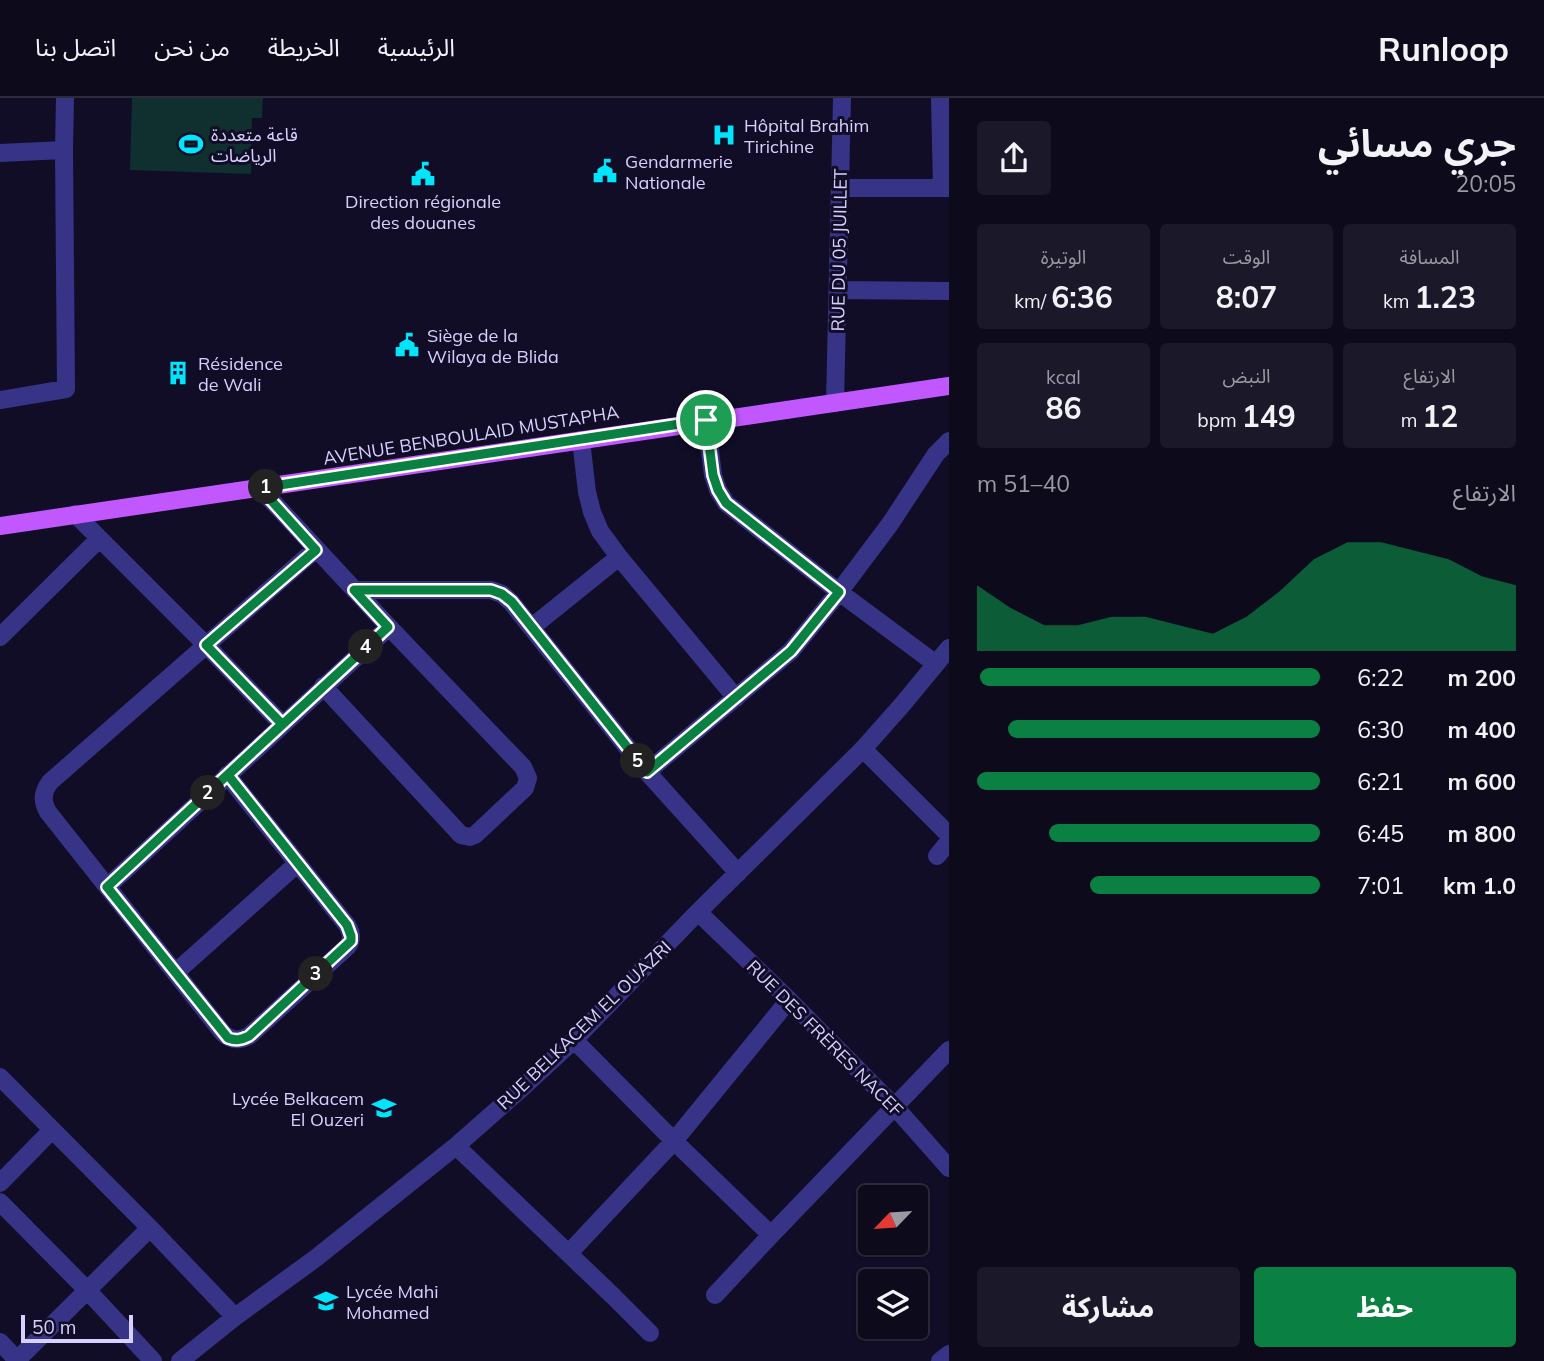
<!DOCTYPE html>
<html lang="ar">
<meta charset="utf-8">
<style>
:root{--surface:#0d0a1c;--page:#1b1829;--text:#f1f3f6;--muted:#9a9aa3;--line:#2d2b3b;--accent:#0b8043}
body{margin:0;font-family:Mulish,"Noto Sans Arabic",sans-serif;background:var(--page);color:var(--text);direction:rtl;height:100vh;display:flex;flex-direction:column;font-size:26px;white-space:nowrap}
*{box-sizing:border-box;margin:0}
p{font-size:23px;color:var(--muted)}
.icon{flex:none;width:38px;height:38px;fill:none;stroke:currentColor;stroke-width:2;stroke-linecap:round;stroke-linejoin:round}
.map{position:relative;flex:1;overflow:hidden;direction:ltr}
.drawer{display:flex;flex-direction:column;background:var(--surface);width:595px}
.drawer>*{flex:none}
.needle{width:46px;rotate:245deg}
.buttons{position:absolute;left:858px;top:1087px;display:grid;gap:14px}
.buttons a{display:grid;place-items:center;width:70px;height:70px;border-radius:7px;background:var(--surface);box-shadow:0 2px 5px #0004,0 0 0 2px var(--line);font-size:35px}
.scale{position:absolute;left:21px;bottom:18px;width:112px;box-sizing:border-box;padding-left:7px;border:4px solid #d7d1ff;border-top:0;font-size:19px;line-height:24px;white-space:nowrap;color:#d7d1ff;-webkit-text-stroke:5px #110d26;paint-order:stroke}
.pin{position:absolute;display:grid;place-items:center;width:60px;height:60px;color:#fff;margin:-30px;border:4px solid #fff;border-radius:50%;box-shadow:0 2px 7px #0007}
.km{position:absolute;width:35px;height:35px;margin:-18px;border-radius:50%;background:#222;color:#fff;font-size:19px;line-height:35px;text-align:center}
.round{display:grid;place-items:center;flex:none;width:74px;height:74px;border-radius:7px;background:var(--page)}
.head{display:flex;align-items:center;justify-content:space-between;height:119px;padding:0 28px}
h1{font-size:38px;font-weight:700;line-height:52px}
.metrics{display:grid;grid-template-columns:repeat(3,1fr);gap:10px;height:119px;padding:7px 28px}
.metrics div{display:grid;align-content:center;border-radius:7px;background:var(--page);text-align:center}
.metrics b{font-size:30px;font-weight:700}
.metrics small{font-size:19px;font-weight:400}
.metrics p{font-size:19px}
.chart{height:196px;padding:14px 28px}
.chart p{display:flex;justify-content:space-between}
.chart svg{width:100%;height:126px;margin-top:7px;fill:var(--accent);opacity:.7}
.primary-button{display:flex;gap:14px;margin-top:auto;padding:14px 28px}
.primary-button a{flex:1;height:80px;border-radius:7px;background:var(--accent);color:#fff;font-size:28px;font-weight:700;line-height:80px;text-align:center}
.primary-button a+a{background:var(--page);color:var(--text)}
ul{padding:0 28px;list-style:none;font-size:23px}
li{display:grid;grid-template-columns:112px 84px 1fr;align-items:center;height:52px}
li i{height:18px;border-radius:9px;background:var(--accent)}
header{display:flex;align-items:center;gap:42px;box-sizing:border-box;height:98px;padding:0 35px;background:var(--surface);border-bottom:2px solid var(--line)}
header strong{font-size:33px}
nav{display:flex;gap:38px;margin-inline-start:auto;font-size:24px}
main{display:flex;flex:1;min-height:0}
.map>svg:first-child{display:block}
.green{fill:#0f302f}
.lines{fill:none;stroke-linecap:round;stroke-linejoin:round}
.minor{stroke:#373488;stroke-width:18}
.major{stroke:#c158ff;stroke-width:18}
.route-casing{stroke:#fff;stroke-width:14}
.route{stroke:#0b8043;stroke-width:9}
.labels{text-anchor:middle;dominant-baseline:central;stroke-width:6;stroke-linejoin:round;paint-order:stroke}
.poi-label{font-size:18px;fill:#d7d1ff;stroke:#110d26;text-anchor:start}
.street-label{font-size:18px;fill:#d7d1ff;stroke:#110d26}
</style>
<header>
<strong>Runloop</strong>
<nav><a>الرئيسية</a><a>الخريطة</a><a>من نحن</a><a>اتصل بنا</a></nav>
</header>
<main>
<section class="drawer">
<div class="head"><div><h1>جري مسائي</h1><p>20:05</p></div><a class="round"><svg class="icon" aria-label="share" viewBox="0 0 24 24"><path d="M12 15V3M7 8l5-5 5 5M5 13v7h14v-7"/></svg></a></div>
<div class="metrics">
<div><p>المسافة</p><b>1.23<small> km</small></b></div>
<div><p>الوقت</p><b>8:07</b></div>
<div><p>الوتيرة</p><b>6:36<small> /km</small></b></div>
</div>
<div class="metrics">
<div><p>الارتفاع</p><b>12<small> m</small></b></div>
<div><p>النبض</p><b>149<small> bpm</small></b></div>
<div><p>kcal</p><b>86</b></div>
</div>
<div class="chart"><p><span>الارتفاع</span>40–51 m</p>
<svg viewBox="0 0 160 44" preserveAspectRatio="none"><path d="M0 44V21L10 29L20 35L30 35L40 32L50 32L60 35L70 38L80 32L90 23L100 12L110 6L120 6L130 9L140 12L150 18L160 21V44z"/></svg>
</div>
<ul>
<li><b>200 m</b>6:22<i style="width:99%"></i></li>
<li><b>400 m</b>6:30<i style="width:91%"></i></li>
<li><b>600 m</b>6:21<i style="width:100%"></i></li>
<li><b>800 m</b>6:45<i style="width:79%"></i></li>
<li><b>1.0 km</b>7:01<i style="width:67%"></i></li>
</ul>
<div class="primary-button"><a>حفظ</a><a>مشاركة</a></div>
</section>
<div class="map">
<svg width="949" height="1263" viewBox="0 0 949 1263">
<rect width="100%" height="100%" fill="#110d26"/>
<!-- green -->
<path class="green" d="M 132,0 L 263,0 L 262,20 L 252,20 L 251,76 L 130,72 Z"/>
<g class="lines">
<!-- minor -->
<path class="minor" d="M 940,0 L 942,90 L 949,90
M 0,55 L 64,52
M 840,90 L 942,90
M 838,192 L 949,193
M 0,302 L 66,291 L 64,52 L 65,0
M 835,305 L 842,0
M 706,322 L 713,377 L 718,392 L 726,405 L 839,494 L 936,566
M 581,342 L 587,394 L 592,414 L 600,433 L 619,459 L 736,600
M 260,390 L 389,529 L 523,669 L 528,680 L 525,690 L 475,737 L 470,739 L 461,737 L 323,588
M 75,416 L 206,547 L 282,626
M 354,492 L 491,492 L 502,496 L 511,504 L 647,674
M 532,529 L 619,459
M 0,539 L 99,441
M 863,651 L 949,737
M 227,677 L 347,827 C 351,834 353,840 348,848 L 249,938 C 239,943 231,943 223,935 L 48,714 C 42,703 42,695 50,684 L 316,451
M 937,758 L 949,743
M 738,775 L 647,674 L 791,553 L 839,494 L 890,426 L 936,356 L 949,343
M 107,789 L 389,529
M 698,814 L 789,902 L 895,1009 L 949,1070
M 176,874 L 297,766
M 574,942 L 674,1043 L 771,1137
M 0,979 L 150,1130 L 235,1219
M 456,1048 L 613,1198 L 650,1235
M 0,1085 L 52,1032
M 0,1104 L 87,1192 L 153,1263
M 569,1155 L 674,1043 L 789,902
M 715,1197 L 771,1137 L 949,952
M 0,1244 L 18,1263
M 17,1262 L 150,1130
M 180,1263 L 235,1219 L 316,1160 L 456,1048 L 522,990 L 574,942 L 698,814 L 863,651 L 902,607 L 949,550
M 940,1263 L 949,1256"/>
<!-- major -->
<path class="major" d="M 0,428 L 949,288"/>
</g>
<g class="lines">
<!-- route casing -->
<g class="route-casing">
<path id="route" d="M 706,322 L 260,390 L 316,452 L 206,547 L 282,626 L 107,789 L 228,940 C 236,943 241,942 249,938 L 351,843 L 351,838 L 347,827 L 228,677 L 388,529 L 354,492 L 491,492 L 502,496 L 512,504 L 647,674 L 791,553 L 839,494 L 726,405 L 718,392 L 713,377 L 706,322"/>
</g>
<!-- route -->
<use href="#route" class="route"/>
</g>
<!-- icons -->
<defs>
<g id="hospital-bare" transform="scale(1.89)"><path d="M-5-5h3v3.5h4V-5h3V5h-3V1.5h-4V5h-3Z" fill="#00e4fc" stroke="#110d26" stroke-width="2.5" paint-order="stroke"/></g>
<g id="stadium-bare" transform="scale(1.89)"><path d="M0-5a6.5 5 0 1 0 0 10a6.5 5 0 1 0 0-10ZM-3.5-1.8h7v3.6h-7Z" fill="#00e4fc" stroke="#110d26" stroke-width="2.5" paint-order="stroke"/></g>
<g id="civic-bare" transform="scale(1.89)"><path d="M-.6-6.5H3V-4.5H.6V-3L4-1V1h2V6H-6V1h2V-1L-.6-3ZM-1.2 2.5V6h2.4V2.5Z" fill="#00e4fc" stroke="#110d26" stroke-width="2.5" paint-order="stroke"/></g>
<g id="building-bare" transform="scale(1.89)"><path d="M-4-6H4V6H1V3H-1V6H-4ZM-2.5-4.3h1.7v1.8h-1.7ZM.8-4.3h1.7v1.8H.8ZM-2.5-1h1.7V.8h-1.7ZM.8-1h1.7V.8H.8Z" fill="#00e4fc" stroke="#110d26" stroke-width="2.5" paint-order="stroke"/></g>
<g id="school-bare" transform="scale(1.89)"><path d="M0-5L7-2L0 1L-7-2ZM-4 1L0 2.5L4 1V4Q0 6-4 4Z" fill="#00e4fc" stroke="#110d26" stroke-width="2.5" paint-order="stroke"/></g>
</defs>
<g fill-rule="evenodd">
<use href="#hospital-bare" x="724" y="37"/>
<use href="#stadium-bare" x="191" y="46"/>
<use href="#civic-bare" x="605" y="73"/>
<use href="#civic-bare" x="423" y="76"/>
<use href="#civic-bare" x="407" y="247"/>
<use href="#building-bare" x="178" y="275"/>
<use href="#school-bare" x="384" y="1010"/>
<use href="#school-bare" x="326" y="1203"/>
</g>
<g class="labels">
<!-- poi labels -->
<g class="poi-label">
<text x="744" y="27">Hôpital Brahim<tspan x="744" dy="21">Tirichine</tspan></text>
<text x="211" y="36">قاعة متعددة<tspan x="211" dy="21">الرياضات</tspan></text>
<text x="625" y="63">Gendarmerie<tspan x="625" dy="21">Nationale</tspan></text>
<text x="423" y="103" text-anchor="middle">Direction régionale<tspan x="423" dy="21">des douanes</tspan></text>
<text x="427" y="237">Siège de la<tspan x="427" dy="21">Wilaya de Blida</tspan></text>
<text x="198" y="265">Résidence<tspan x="198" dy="21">de Wali</tspan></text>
<text x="364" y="1000" text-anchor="end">Lycée Belkacem<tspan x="364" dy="21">El Ouzeri</tspan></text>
<text x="346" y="1193">Lycée Mahi<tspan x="346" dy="21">Mohamed</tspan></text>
</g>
<!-- street labels -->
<g class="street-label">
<text transform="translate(839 152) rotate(-89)">RUE DU 05 JUILLET</text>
<text transform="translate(471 337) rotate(-9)">AVENUE BENBOULAID MUSTAPHA</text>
<text transform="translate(584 927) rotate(-44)">RUE BELKACEM EL OUAZRI</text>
<text transform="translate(825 940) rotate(45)">RUE DES FRÈRES NACEF</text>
</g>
</g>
</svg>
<div class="buttons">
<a><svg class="needle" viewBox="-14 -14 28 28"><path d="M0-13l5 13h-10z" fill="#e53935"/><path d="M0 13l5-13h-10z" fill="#9a9aa3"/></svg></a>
<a><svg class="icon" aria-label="layers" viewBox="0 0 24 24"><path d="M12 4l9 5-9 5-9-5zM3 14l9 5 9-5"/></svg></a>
</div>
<div class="scale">50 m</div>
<div class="pin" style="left:706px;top:322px;background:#1e9e55"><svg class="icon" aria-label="arrive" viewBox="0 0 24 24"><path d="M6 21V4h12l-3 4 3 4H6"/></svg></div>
<b class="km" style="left:266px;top:389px">1</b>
<b class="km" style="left:208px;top:695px">2</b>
<b class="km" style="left:316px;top:876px">3</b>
<b class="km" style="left:366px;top:549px">4</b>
<b class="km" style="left:638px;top:663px">5</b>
</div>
</main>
